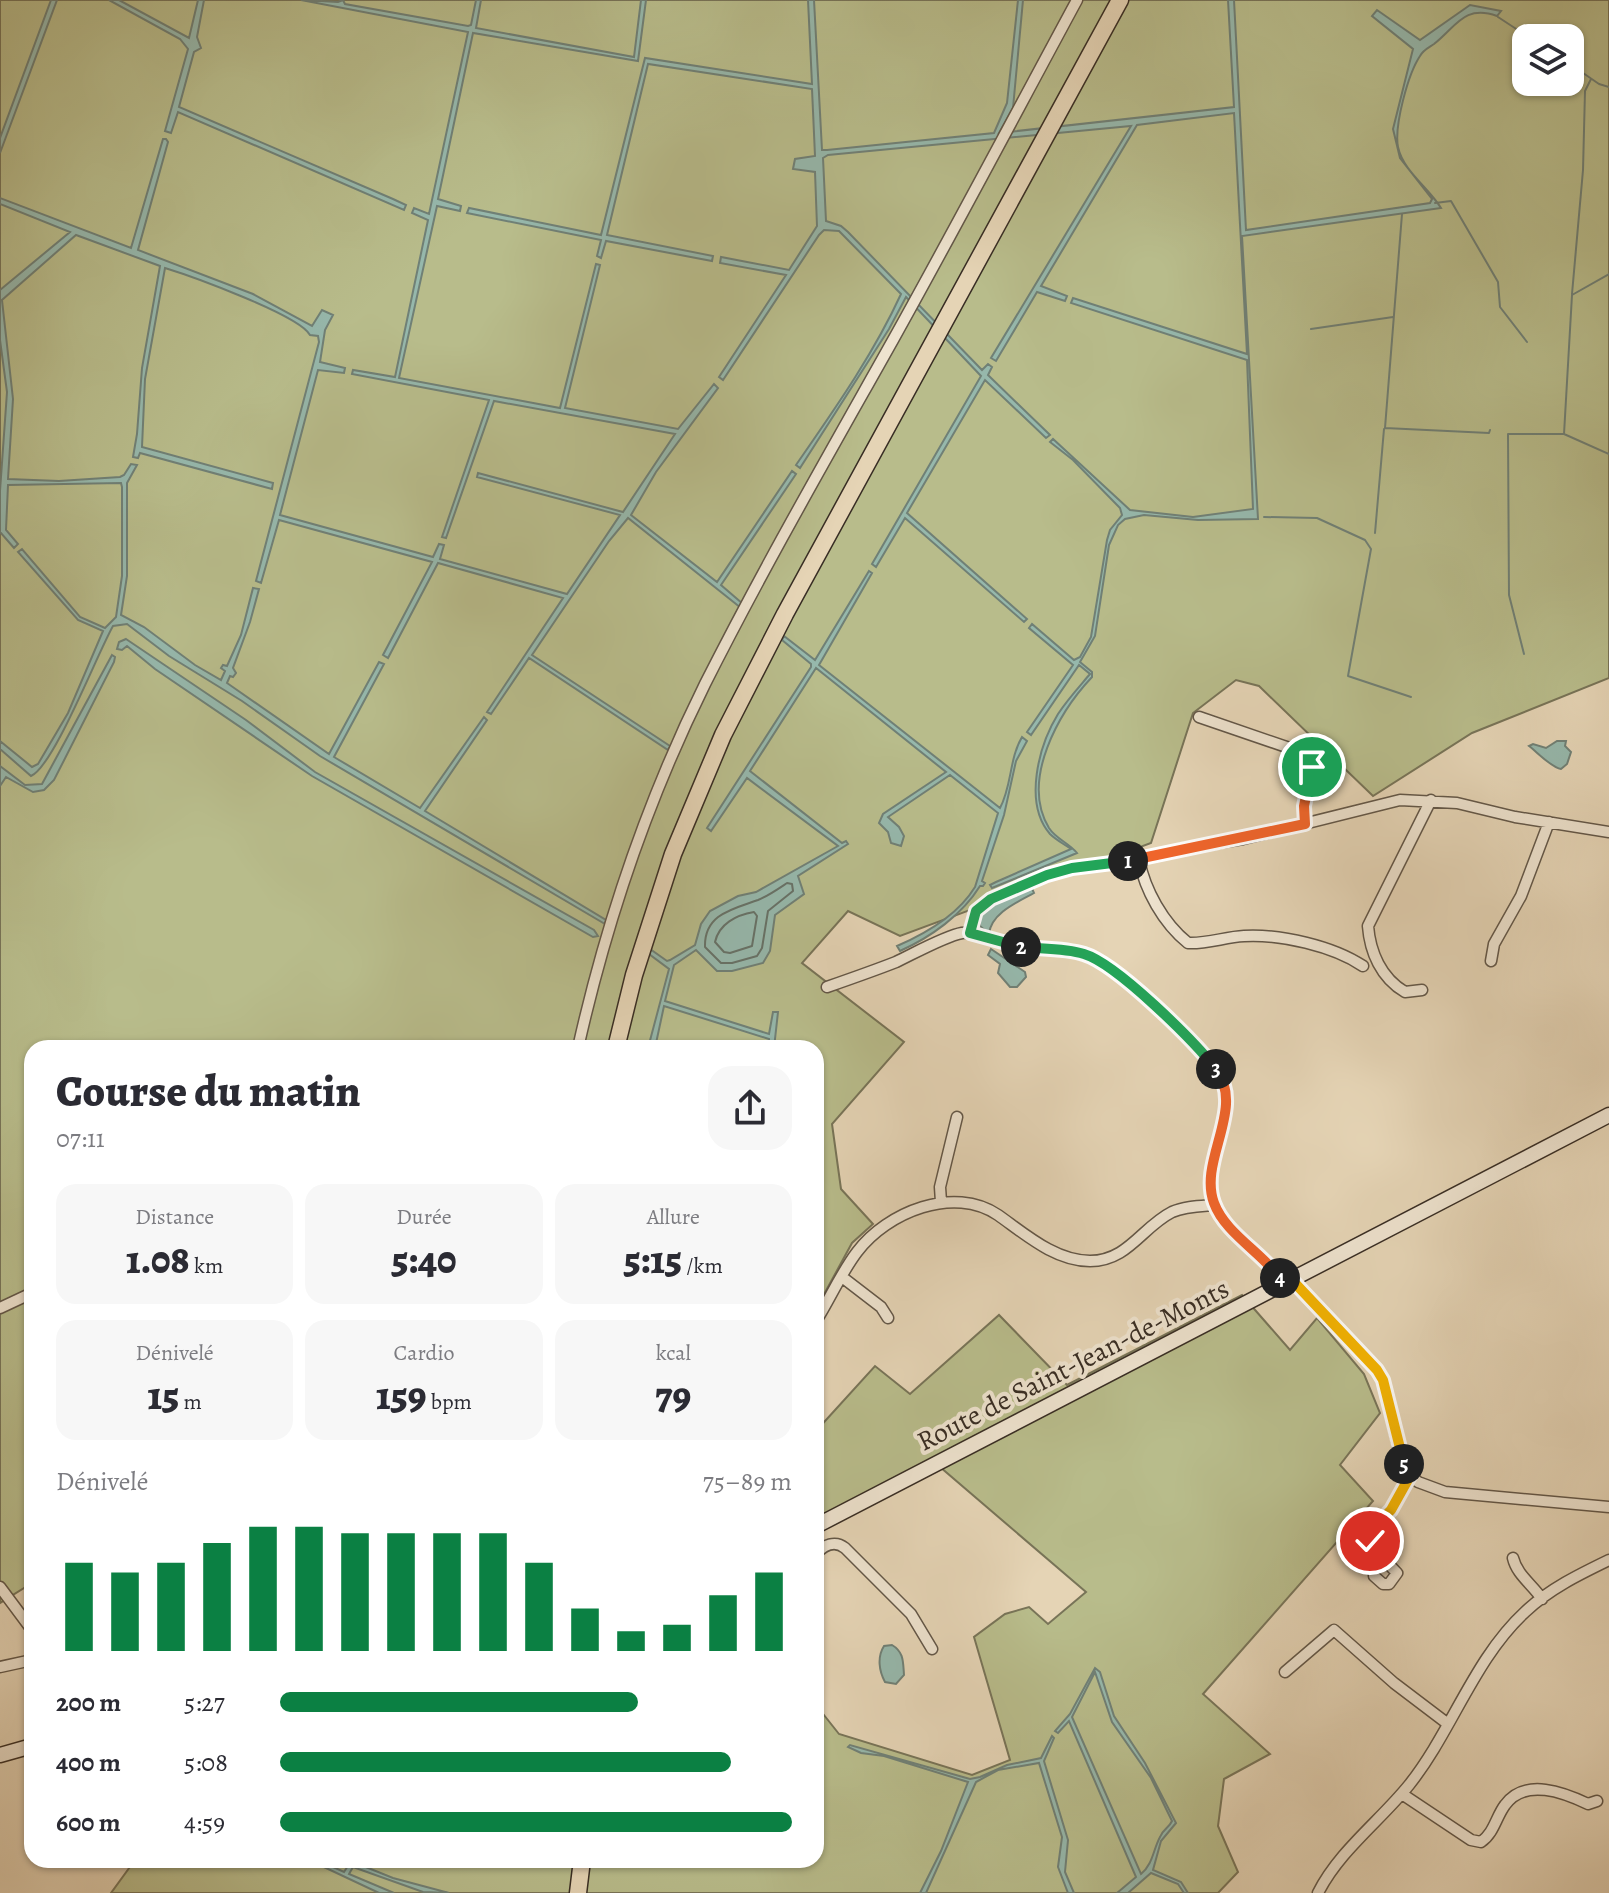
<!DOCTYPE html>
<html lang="fr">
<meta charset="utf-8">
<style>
:root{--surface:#fff;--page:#f7f7f7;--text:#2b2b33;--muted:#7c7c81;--accent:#0b8043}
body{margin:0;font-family:Alegreya,serif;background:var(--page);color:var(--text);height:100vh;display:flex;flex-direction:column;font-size:30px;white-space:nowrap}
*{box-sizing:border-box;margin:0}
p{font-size:26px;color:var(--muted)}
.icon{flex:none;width:44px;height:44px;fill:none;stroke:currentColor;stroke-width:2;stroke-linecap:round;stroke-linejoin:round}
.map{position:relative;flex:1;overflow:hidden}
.drawer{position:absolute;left:24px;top:1040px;width:800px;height:828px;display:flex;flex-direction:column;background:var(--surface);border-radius:24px;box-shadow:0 2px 6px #0004}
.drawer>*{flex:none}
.tools{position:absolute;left:1512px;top:24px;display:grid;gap:16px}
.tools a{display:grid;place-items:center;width:72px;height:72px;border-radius:16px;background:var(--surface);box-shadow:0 2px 6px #0004;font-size:40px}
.pin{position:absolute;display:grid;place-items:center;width:68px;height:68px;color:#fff;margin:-34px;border:4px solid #fff;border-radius:50%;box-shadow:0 2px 8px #0007}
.km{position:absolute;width:40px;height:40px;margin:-20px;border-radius:50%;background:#222;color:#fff;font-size:22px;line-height:40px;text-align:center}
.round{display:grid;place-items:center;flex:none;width:84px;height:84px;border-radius:24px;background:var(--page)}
.summary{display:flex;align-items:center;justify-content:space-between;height:136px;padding:0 32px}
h1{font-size:44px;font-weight:800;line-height:60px}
.metrics{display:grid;grid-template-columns:repeat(3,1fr);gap:12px;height:136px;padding:8px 32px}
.metrics div{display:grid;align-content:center;border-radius:20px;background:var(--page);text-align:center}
.metrics b{font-size:40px;font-weight:800}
.metrics small{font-size:22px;font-weight:400}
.metrics p{font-size:22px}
.chart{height:224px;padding:16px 32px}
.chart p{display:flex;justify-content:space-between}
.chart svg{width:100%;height:144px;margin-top:8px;stroke:var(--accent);stroke-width:6}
ul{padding:0 32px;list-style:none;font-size:26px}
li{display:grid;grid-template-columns:128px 96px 1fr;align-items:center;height:60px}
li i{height:20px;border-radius:10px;background:var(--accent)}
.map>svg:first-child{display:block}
.green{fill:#b8bc8b;stroke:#787458;stroke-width:2;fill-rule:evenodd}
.water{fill:#96b8ac;stroke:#708076;stroke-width:2;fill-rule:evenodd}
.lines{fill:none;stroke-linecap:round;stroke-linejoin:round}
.shore{stroke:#677268;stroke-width:2}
.stream{stroke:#708076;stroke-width:2}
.minor-casing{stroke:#635748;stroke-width:13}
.secondary-casing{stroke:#382d24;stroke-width:17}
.primary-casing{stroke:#382d24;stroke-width:19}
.minor{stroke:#eee3cf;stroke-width:10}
.secondary{stroke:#eee3cf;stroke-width:14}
.primary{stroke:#e5d4b5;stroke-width:16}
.split-1-casing{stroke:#fff;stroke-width:16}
.split-2-casing{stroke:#fff;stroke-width:16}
.split-3-casing{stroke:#fff;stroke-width:16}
.split-4-casing{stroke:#fff;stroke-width:16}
.split-5-casing{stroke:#fff;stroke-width:16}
.split-6-casing{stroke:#fff;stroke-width:16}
.split-1{stroke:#f0652b;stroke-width:10}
.split-2{stroke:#22a559;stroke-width:10}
.split-3{stroke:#22a559;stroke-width:10}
.split-4{stroke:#f0652b;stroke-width:10}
.split-5{stroke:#f5b400;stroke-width:10}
.split-6{stroke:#f5b400;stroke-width:10}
.labels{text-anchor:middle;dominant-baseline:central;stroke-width:8;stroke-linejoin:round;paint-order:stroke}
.street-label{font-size:28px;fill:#382d24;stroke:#eee3cf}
</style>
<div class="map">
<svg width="1609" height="1893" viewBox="0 0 1609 1893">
<rect width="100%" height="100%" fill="#e5d4b5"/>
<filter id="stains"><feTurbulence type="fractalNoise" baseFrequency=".0025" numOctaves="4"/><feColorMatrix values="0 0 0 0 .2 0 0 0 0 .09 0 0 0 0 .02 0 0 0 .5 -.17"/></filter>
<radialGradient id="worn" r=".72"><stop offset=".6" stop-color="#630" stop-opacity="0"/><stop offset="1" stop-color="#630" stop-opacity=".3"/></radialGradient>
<!-- green -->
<path class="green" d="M 0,0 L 1609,0 L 1609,678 L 1472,733 L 1373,796 L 1259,686 L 1236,680 L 1193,713 L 1151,843 L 900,936 L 848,911 L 802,963 L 904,1042 L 832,1124 L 841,1189 L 873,1224 L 852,1243 L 816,1309 L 816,1048 L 32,1048 L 32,1583 L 0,1603 ZM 1526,38 L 1570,38 L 1570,82 L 1526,82 Z
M 1242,1295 L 1290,1350 L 1317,1318 L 1364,1374 L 1380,1413 L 1340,1465 L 1373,1501 L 1203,1694 L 1270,1754 L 1224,1779 L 1218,1826 L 1238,1872 L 1218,1893 L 111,1893 L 135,1860 L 816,1860 L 816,1705 L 839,1734 L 972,1775 L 1010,1760 L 974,1637 L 1005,1614 L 1029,1607 L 1048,1624 L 1086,1592 L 933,1461 L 816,1518 L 816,1431 L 875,1366 L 910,1394 L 999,1315 L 1067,1385 Z"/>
<!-- water -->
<path class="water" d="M 51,0 L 57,0 L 0,153 L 0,138 Z
M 109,0 L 119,0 L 189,38 L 198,0 L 204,0 L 197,37 L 201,48 L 194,52 L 179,107 L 393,199 L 406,205 L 404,210 L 178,112 L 171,133 L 165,131 L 188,49 L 180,39 Z
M 301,0 L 338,2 L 343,0 L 345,4 L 468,26 L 471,25 L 476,0 L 481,0 L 476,28 L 634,57 L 641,0 L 646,0 L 638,61 L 473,33 L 438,199 L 461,206 L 460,211 L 437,206 L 399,378 L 560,408 L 596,264 L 600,265 L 565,408 L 678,429 L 714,384 L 718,388 L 656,472 L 631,515 L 717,582 L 792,471 L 796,474 L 721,585 L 743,604 L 741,608 L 628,518 L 609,541 L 532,655 L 670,746 L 668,750 L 529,658 L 491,714 L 487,712 L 563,598 L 438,563 L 388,658 L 383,655 L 432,562 L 279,520 L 261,583 L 256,581 L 319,342 L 318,336 L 310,335 C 299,315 191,276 165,268 L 145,379 L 142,447 L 273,483 L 272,489 L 140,453 L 138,458 L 133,457 L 137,434 L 142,368 L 160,266 L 76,235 L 2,300 L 13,399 L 8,479 L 59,481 L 120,477 L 124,475 L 131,464 L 137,465 L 127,483 L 127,576 L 121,615 L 144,627 L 195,665 L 221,680 L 225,671 L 221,668 L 223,665 L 227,666 L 241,635 L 253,588 L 259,589 L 250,622 L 233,668 L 236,673 L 233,677 L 230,676 L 227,683 L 329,754 L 379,662 L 384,664 L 334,757 L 420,808 L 484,717 L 487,720 L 425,811 L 606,920 L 605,924 L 320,756 L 242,701 L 169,656 L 127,624 L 113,626 C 97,654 54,766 31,776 L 0,749 L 0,741 L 32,767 L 38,764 L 68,713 L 103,631 L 78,620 L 18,552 L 22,549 L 80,617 L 105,628 L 116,617 L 122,576 L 122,487 L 121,483 L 8,485 L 6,530 L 18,544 L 14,548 L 0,532 L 0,491 L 7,392 L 0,340 L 0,290 L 70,232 L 0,204 L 0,198 L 131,248 L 163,139 L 166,139 L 168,142 L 138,250 L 253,294 L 312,326 L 322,310 L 333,315 L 325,330 L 320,362 L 345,368 L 344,373 L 318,370 L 280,515 L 433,557 L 439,544 L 444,545 L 440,559 L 567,594 L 620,515 L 477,477 L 478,473 L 623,512 L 675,434 L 494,401 L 446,538 L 442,537 L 489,400 L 352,374 L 353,370 L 395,377 L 428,220 L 412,213 L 414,208 L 429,214 L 468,32 Z
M 808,0 L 814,0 L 822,150 L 827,150 L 994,133 L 1007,103 L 1018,0 L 1023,0 L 1013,108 L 999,133 L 1234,107 L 1228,0 L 1234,0 L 1246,230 L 1430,203 L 1432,199 L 1400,158 L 1393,129 L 1413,49 L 1372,16 L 1377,10 L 1420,40 L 1470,5 L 1501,11 L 1497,16 C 1464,4 1456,27 1434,44 C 1428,48 1423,50 1420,56 C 1408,74 1394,126 1398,147 C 1403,171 1429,188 1441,208 L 1242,236 L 1258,519 L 1198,520 L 1144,515 L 1125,519 L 1118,525 L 1109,545 L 1095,636 L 1080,662 L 1092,672 L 1092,677 C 1059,712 1020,780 1049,828 C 1056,839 1069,843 1077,853 L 992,888 L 990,885 L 996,882 L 1071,849 C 1064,844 1056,840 1050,834 C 1023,803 1039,745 1058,714 C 1067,700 1079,687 1090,674 L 1079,665 L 1031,735 L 1027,732 L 1073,665 L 1029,628 L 1032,624 L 1074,660 L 1080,657 L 1091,637 L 1107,540 L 1110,530 L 1122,515 L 1120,508 L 1073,460 L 1050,442 L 1053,439 L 1130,510 L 1193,517 L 1253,509 L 1247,360 L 1071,303 L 1073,298 L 1247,354 L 1234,113 L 1137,125 L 1041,286 L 1067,296 L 1065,301 L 1037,292 L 996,361 L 991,358 L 1131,126 L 828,155 L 823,158 L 826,221 L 841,226 L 848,232 L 982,370 L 988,364 L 992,367 L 988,375 L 1050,435 L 1046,438 L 985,380 L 907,513 L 1027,619 L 1024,622 L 905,518 L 876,567 L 872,564 L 981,376 L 906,297 L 889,329 L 800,468 L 796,465 C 834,410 873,355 901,294 L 839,231 L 824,230 L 819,235 L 723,380 L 719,377 L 786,275 L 720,263 L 721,257 L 789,270 L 817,226 L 815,172 L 793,169 L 795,159 L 815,156 L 812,89 L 648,64 L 607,235 L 713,256 L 712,261 L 606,241 L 601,258 L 597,256 L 601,240 L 467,213 L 469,208 L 601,235 L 645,58 L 812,84 Z
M 869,571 L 872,573 L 819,665 L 1000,808 C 1012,786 1009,759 1022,737 L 1027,741 L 1016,761 L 1004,815 L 982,881 L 985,883 L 983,886 L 980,886 C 962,915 931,937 900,951 L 897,946 C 927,933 958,915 975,887 L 998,813 L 950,775 L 888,817 L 899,827 L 904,836 L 901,846 L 891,843 L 888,832 L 879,823 L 883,814 L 946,772 L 816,668 L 750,771 L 842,843 L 846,841 L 848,844 L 798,876 L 804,894 L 775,915 L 770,951 L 763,963 L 732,971 L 717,971 L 696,950 L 674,965 L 665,1001 L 769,1034 L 773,1012 L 778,1012 L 774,1048 L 769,1048 L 769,1039 L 664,1006 L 655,1048 L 648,1048 L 669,969 L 649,954 L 650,949 L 667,961 L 670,960 L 695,945 L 701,924 L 710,911 L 738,896 L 756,892 L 838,846 L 747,778 L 711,831 L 707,828 L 811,667 L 811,664 L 782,640 L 784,636 L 815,660 Z
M 126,639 L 246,720 L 315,772 L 594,930 L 598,936 L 593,937 L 312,776 L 155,669 L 127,646 L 122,650 L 117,649 L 119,642 Z
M 112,655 L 115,657 L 114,662 L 54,780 L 44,790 L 33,792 L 6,777 L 0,786 L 0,766 L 25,785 L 42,784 Z
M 1557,741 L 1566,741 L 1565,746 L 1571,752 L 1567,764 L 1561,769 C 1552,768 1537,752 1529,746 L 1533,744 L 1546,748 Z
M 1031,886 L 1034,893 C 1018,902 991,913 989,934 L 980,926 L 979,917 L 994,903 Z
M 991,949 L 1025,972 L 1026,977 L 1017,987 L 1010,987 L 998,973 L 1000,964 L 988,955 Z
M 892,1645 C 904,1652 903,1662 904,1675 L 896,1684 L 885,1682 C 879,1671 877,1657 884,1646 Z
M 1095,1668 L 1100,1672 L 1114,1716 L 1145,1763 L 1176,1823 L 1161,1841 L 1153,1870 L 1181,1882 L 1188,1893 L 1184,1893 L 1178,1884 L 1151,1873 L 1128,1893 L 1117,1893 L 1136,1877 L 1069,1721 L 1058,1733 L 1055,1731 L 1070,1714 ZM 1095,1672 L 1112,1722 L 1151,1778 L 1172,1821 C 1169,1828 1163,1829 1160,1837 C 1153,1850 1153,1864 1141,1874 L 1072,1717 Z
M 1052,1736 L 1054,1738 L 1044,1761 L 1068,1840 L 1065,1872 L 1074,1893 L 1068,1893 L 1058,1867 L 1062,1837 L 1039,1763 L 998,1770 L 976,1782 L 926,1893 L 920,1893 L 941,1851 L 968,1782 L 884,1756 L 861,1753 L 848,1747 L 850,1745 L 970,1779 L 980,1777 L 1007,1765 L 1041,1758 Z
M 309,1860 L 318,1860 L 344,1872 L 351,1861 L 393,1878 L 449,1893 L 423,1892 L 353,1867 L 349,1874 L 394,1893 L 379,1893 Z"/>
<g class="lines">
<!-- shore -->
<path class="shore" d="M 787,883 L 792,884 L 793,891 L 768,911 L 762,948 L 757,956 L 732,963 L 721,963 L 705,947 C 704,914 733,909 758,900 C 768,896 778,889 787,883 Z
M 754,912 L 757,916 L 752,946 L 730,953 L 724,952 L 715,942 C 719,924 736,915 754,912 Z"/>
<!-- stream -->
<path class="stream" d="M 1498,17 L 1530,38
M 1570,64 L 1599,84 L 1609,87
M 1435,203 L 1451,201 L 1498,282 L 1500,307 L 1527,342
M 1402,214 L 1385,428 L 1489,433 L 1490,430
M 1609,274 L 1572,295 L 1564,434 L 1609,454
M 1572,294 L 1583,170 L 1585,91 L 1591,79
M 1311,329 L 1393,317
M 1264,517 L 1317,518 L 1365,540 L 1371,549 L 1348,676 L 1411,697
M 1375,533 L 1384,429
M 1524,654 L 1509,595 L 1508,434 L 1564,434"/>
<!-- minor casing -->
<g class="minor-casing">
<path id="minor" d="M 1199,717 L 1307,754 L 1312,767 L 1304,806 L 1305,824
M 1139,860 C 1145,890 1163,923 1188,943 C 1207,944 1225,937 1244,936 C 1281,934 1333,946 1363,966
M 970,933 L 976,911 L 991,899 L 1047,875 L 1081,866 L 1139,860 L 1181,849 L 1243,839 L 1400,800 L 1457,803 L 1515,817 L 1609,832
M 1491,961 L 1494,944 L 1521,896 L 1549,822
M 827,987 C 850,979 873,971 896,962 C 913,954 945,936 962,933 C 974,931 1002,943 1015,946 C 1037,951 1060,948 1081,953 C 1111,960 1206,1049 1221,1077 C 1240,1111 1201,1164 1213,1202 C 1224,1232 1266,1256 1284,1284
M 1422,990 L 1405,992 C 1381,978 1370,952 1368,926 L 1431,800
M 578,1048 C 606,923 648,799 705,684 C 764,567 829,454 893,340 C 956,227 1016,113 1077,0
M 941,1202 L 940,1187 L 957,1117
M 842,1277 L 881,1307 L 888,1318
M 1292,1280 L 1377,1370 L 1383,1380 L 1401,1458 L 1406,1471 L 1418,1482 L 1445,1492 L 1609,1507
M 0,1308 L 32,1293
M 816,1321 C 830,1299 841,1273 857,1252 C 887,1212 954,1185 998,1215 C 1025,1234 1055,1261 1090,1261 C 1128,1261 1142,1227 1172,1212 C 1185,1206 1201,1206 1214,1205
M 816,1554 C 824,1545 835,1540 845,1548 L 911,1614 L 932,1649
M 1381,1557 L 1374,1569 L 1374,1576 L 1383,1584 L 1389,1584 L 1397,1573 L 1373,1548 L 1370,1534 L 1391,1510 L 1410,1476
M 1513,1558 C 1517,1575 1532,1584 1542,1599
M 0,1587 L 32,1630
M 0,1667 L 32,1660
M 1285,1672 L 1334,1630 L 1394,1683 L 1448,1724
M 1402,1794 L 1471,1840 L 1481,1842 C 1494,1833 1496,1817 1505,1805 C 1525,1777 1565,1793 1588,1804 L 1597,1801
M 1318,1893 C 1339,1851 1380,1821 1409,1785 C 1452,1731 1474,1659 1525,1612 C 1549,1589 1580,1574 1609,1560"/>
</g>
<!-- secondary casing -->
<g class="secondary-casing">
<path id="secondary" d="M 816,1526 L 1609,1115
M 0,1755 L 32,1746"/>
</g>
<!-- primary casing -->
<g class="primary-casing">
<path id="primary" d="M 616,1048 L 634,975 L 673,854 L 723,735 L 785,614 L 1120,0
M 578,1893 L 582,1860"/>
</g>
<!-- minor -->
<use href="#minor" class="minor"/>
<!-- secondary -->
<use href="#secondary" class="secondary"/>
<!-- primary -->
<use href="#primary" class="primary"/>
</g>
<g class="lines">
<!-- split-1 casing -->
<g class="split-1-casing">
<path id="split-1" d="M 1128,861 L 1305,824 L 1304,806 L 1312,767"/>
</g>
<!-- split-2 casing -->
<g class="split-2-casing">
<path id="split-2" d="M 1021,947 L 970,933 L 976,911 L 991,899 L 1047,875 L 1072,868 L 1128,861"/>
</g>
<!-- split-3 casing -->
<g class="split-3-casing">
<path id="split-3" d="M 1021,947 C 1041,949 1065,948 1084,954 C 1117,964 1194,1041 1216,1069"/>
</g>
<!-- split-4 casing -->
<g class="split-4-casing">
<path id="split-4" d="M 1216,1069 C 1246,1109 1198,1160 1214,1203 C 1225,1233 1261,1252 1280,1278"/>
</g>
<!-- split-5 casing -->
<g class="split-5-casing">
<path id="split-5" d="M 1280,1278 L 1284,1284 L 1292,1280 L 1377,1370 L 1383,1380 L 1404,1464"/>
</g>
<!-- split-6 casing -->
<g class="split-6-casing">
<path id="split-6" d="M 1370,1541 L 1373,1528 L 1391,1510 L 1410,1476 L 1404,1464"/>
</g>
<!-- split-1 -->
<use href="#split-1" class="split-1"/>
<!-- split-2 -->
<use href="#split-2" class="split-2"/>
<!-- split-3 -->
<use href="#split-3" class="split-3"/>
<!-- split-4 -->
<use href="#split-4" class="split-4"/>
<!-- split-5 -->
<use href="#split-5" class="split-5"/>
<!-- split-6 -->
<use href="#split-6" class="split-6"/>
</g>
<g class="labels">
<!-- street labels -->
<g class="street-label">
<text transform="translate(1073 1365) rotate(-27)">Route de Saint-Jean-de-Monts</text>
</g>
</g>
<rect width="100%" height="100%" filter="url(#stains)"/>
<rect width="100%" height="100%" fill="url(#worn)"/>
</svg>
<div class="tools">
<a><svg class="icon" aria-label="layers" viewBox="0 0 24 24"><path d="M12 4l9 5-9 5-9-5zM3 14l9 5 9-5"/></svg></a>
</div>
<div class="pin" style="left:1312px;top:767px;background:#1e9e55"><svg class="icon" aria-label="arrive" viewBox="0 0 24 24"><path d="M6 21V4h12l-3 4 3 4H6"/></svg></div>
<div class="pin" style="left:1370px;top:1541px;background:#d93025"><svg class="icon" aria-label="check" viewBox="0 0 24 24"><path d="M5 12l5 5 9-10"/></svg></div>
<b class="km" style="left:1128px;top:861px">1</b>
<b class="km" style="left:1021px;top:947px">2</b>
<b class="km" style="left:1216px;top:1069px">3</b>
<b class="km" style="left:1280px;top:1278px">4</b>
<b class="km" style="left:1404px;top:1464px">5</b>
<section class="drawer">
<div class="summary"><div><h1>Course du matin</h1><p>07:11</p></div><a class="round"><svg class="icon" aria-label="share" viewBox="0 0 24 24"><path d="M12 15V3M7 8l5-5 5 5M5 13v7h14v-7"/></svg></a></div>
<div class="metrics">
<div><p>Distance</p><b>1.08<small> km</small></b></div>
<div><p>Durée</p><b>5:40</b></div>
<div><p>Allure</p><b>5:15<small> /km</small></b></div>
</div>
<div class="metrics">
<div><p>Dénivelé</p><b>15<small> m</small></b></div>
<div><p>Cardio</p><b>159<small> bpm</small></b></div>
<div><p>kcal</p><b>79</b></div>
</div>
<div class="chart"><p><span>Dénivelé</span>75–89 m</p>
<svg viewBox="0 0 160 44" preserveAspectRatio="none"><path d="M5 44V17M15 44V20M25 44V17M35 44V11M45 44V6M55 44V6M65 44V8M75 44V8M85 44V8M95 44V8M105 44V17M115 44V31M125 44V38M135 44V36M145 44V27M155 44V20"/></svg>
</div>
<ul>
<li><b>200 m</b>5:27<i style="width:70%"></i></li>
<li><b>400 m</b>5:08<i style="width:88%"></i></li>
<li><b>600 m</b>4:59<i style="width:100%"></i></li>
</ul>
</section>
</div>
